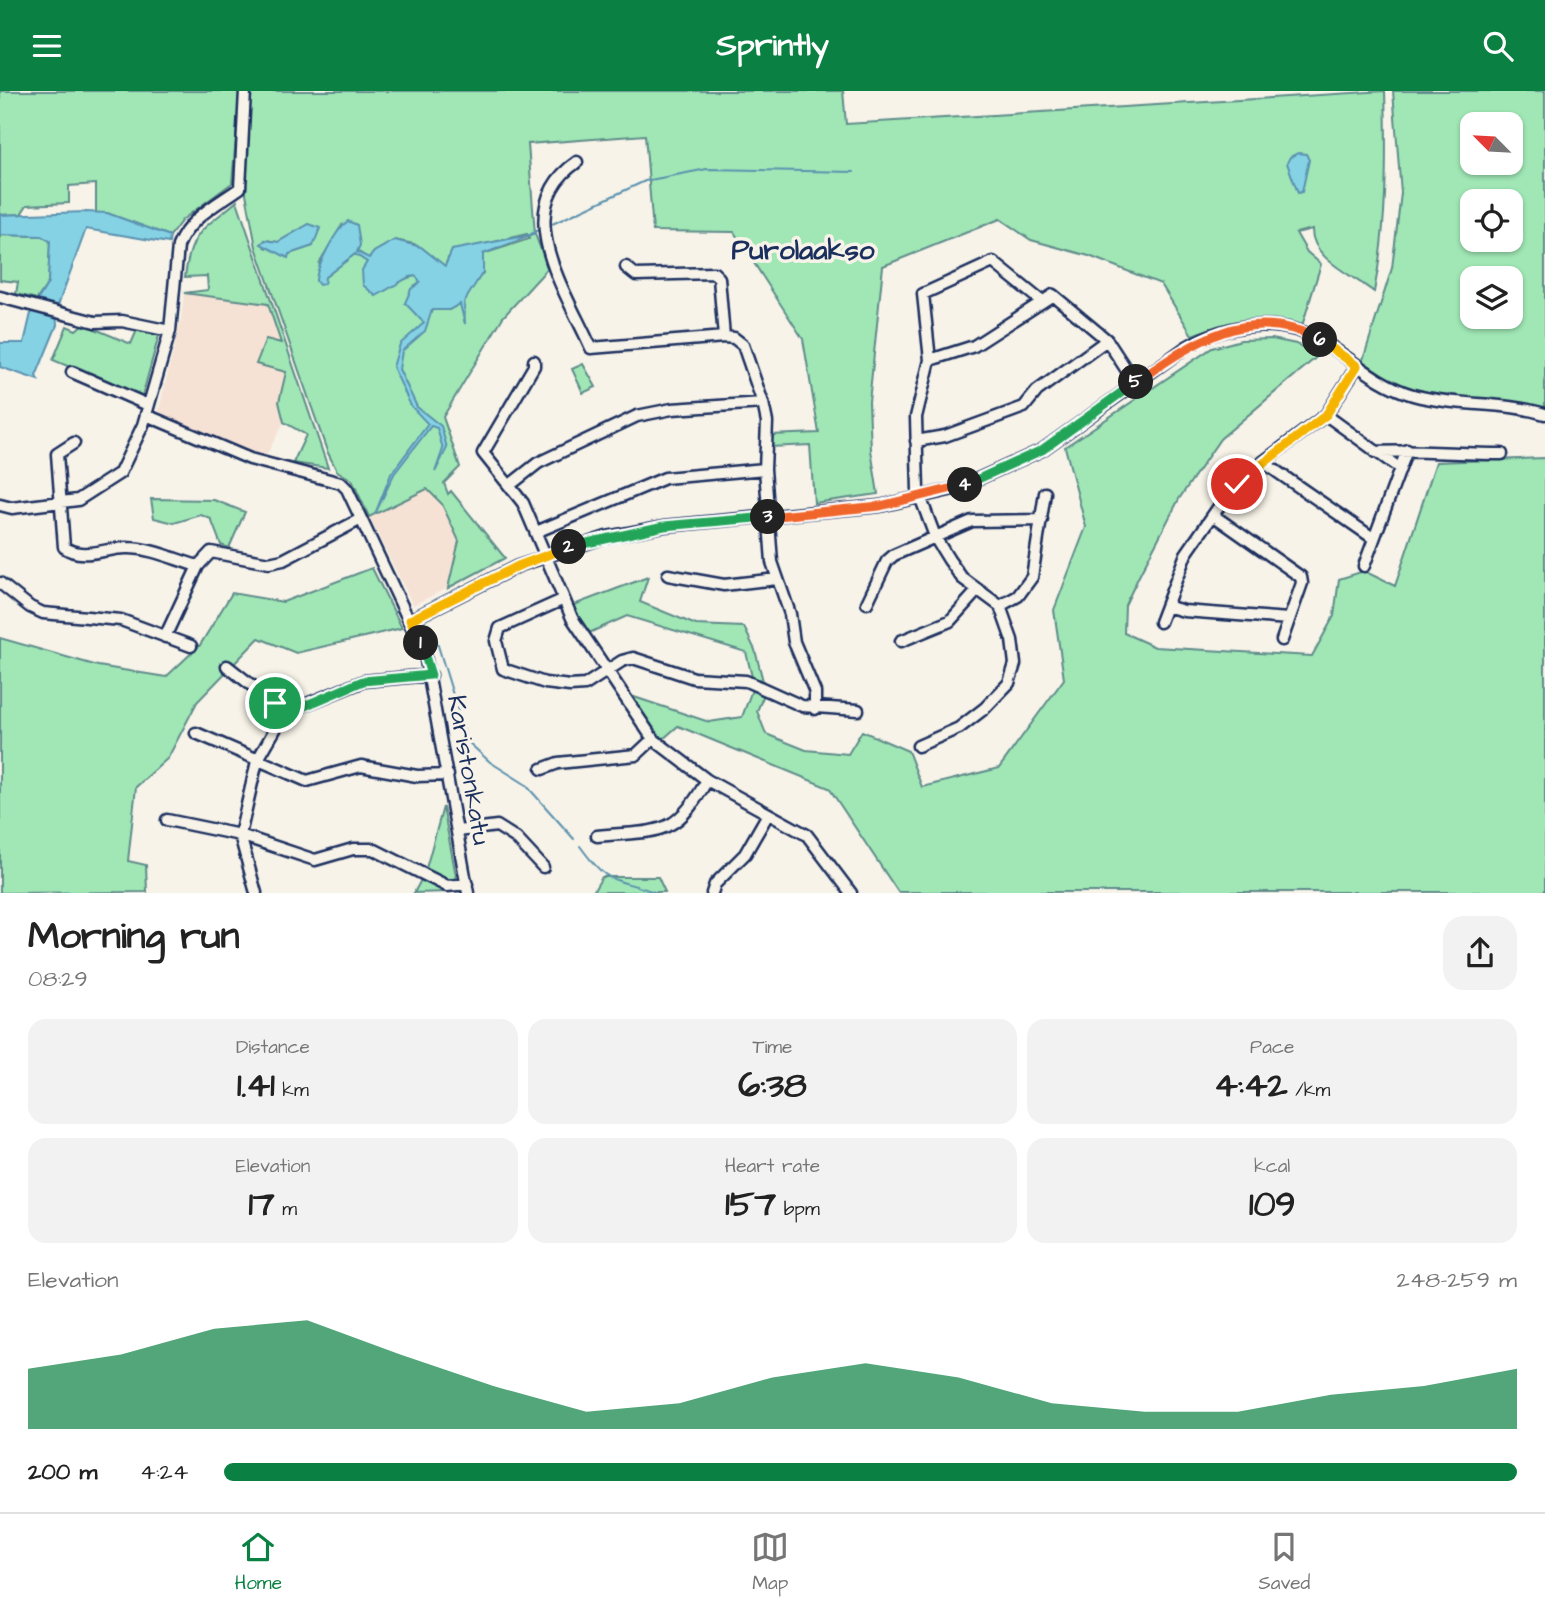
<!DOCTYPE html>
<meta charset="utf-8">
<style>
:root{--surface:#fff;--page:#f2f2f2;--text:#222;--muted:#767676;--line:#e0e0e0;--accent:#0b8043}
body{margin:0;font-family:"Architects Daughter",sans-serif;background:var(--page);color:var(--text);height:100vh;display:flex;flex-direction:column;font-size:26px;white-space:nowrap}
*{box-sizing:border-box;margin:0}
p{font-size:23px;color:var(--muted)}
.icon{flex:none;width:38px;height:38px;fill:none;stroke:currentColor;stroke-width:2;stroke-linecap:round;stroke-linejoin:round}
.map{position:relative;height:802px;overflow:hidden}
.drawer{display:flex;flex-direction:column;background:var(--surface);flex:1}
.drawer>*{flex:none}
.needle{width:46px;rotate:294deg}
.controls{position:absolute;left:1460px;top:21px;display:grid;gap:14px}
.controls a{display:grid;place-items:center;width:63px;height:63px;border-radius:14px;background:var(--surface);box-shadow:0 2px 5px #0004;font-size:35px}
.pin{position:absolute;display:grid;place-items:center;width:60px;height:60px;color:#fff;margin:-30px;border:4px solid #fff;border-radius:50%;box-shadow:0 2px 7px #0007}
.km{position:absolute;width:35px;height:35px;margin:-18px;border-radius:50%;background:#222;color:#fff;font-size:19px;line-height:35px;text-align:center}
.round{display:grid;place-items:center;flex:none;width:74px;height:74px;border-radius:21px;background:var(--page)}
.headline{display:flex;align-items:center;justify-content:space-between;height:119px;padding:0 28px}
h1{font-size:38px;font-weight:800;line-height:52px}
.stats{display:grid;grid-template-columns:repeat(3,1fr);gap:10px;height:119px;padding:7px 28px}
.stats div{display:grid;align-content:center;border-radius:18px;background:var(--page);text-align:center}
.stats b{font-size:35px;font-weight:800}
.stats small{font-size:19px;font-weight:400}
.stats p{font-size:19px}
.chart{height:196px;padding:14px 28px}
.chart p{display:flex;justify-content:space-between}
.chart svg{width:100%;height:126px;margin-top:7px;fill:var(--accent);opacity:.7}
ul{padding:0 28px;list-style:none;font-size:23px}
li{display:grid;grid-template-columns:112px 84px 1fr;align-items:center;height:52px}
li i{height:18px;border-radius:9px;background:var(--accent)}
header{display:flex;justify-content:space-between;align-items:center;height:91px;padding:0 28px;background:var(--accent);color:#fff;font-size:32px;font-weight:800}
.tab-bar{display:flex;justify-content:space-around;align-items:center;height:98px;border-top:2px solid var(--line);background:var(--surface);font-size:19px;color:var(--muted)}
.tab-bar a{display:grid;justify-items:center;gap:4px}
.tab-bar .current{color:var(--accent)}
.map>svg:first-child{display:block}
.built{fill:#f6e2d5}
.green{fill:#a0e7b5;stroke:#5e8b8a;stroke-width:2;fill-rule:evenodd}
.water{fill:#85d2e5;stroke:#5b91af;stroke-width:2}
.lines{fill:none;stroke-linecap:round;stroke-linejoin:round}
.stream{stroke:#5b91af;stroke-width:2}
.minor-casing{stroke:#1b2f5e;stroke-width:15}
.minor{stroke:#f7f3e8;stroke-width:10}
.split-1-casing{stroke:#fff;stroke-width:14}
.split-2-casing{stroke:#fff;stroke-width:14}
.split-3-casing{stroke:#fff;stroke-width:14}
.split-4-casing{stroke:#fff;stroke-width:14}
.split-5-casing{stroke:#fff;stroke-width:14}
.split-6-casing{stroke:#fff;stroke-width:14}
.split-7-casing{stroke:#fff;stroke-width:14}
.split-1{stroke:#22a559;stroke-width:9}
.split-2{stroke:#f5b400;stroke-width:9}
.split-3{stroke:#22a559;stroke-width:9}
.split-4{stroke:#f0652b;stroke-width:9}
.split-5{stroke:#22a559;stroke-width:9}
.split-6{stroke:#f0652b;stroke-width:9}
.split-7{stroke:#f5b400;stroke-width:9}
.labels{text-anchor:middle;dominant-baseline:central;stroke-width:7;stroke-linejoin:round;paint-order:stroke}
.street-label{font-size:26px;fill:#1b2f5e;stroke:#f7f3e8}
.neighbourhood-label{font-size:28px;font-weight:bold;fill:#1b2f5e;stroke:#f7f3e8}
</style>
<header><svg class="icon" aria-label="menu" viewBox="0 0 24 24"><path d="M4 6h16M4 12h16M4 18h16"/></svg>Sprintly<svg class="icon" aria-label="search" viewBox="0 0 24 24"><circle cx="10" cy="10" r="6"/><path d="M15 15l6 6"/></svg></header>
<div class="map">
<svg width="1545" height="802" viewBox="0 0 1545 802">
<rect width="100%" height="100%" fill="#f7f3e8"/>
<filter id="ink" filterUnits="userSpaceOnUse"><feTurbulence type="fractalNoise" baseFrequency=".0143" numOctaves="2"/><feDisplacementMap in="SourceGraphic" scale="14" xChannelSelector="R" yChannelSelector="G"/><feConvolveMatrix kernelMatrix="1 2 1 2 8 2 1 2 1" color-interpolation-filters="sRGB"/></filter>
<g filter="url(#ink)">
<!-- built -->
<path class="built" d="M 184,202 L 268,213 L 281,253 L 286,281 L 279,311 L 284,331 L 265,367 L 158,322 L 181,228 Z
M 427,398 L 442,413 L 459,450 L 448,497 L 413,514 L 369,426 Z"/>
<!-- green -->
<path class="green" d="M 0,0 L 240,0 L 232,92 L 182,129 L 170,145 L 107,122 L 96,122 L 96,93 L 69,95 L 69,112 L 27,114 L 21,123 L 0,124 Z
M 250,0 L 843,0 L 846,33 L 1385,0 C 1387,68 1387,134 1374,201 C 1353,184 1311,168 1312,138 L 1296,142 L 1307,161 L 1321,173 L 1302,235 C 1262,228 1229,229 1192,244 L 1161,193 L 1089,165 L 1031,149 L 1000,128 L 883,175 L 869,311 L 871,359 L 878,403 L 814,412 L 810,354 L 770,356 L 770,344 L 819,342 L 803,248 L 734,141 L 653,140 L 645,44 L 528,53 L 535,143 L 548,177 L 503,226 L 443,326 L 460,376 L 444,392 L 448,403 L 451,400 L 505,467 L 448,497 L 459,450 L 442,413 L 427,398 L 369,426 L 352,389 L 337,380 L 327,360 L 256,156 L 245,97 ZM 309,133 L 313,155 L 289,163 L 265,156 L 265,149 L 278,151 ZM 342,134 L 357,160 L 369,168 L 374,161 L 395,149 L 414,153 L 445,175 L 448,167 L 477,155 L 527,143 L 529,148 L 483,163 L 483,182 L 449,219 L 432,219 L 429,222 L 415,219 L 414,195 L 420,191 L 416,185 C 403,186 390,198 377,202 L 367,171 L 355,163 L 325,186 L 319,172 Z
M 1393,0 L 1545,0 L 1545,317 C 1499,304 1445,311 1400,293 C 1387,288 1375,279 1362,272 L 1392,177 L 1401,102 ZM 1472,33 L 1510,33 L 1510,72 L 1472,72 ZM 1472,110 L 1510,110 L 1510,149 L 1472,149 ZM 1472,187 L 1510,187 L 1510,226 L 1472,226 Z
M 237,110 L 328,377 L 293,372 L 306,344 L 284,331 L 279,311 L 286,281 L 256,273 L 266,248 L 281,252 L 268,213 L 184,202 L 208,199 L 207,185 L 185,186 C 191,139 203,139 237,110 Z
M 0,144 L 41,145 L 50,150 L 48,192 L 37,208 L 16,203 L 18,191 L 0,189 Z
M 83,233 L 131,253 L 137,239 L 159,244 L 142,306 L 53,269 L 67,235 L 76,239 Z
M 1272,248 L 1296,253 L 1319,264 L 1220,348 L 1179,408 L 1141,481 L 1125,514 L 1124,542 L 1155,556 L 1312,565 L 1334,525 L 1339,488 L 1364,480 L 1395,495 L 1436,371 L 1545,367 L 1545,801 L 898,801 L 829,697 L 678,635 L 662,649 L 631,605 L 709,631 L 742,626 L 753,596 L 765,601 L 757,620 L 766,643 L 806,659 L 848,663 L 862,640 L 908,660 L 922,696 L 999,677 L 1064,588 L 1054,519 L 1086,436 L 1065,356 L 1212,257 L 1241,249 Z
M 583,273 L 596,296 L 583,302 L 572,278 Z
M 151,408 L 214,409 L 245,421 L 229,457 L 221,454 L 211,428 L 201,424 L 174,432 L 154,427 Z
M 372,477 L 402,537 L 296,562 L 259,547 L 197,611 L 168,667 L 136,696 L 128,770 L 146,774 L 147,801 L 0,802 L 0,547 L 98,575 L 166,586 L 200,554 L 232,502 L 283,511 Z
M 648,486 L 640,511 L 696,534 L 744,536 L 755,559 L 763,590 L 752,586 L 746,561 L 627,525 L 589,542 L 571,515 Z
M 443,716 L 457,790 L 441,789 L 425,781 Z
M 602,786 L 658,786 L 665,801 L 593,801 Z
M 422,787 L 450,801 L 414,802 Z"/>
<!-- water -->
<path class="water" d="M 1298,62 L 1306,63 L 1309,69 L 1302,101 L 1298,102 L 1287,72 L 1290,66 Z
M 86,121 L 107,122 L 170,145 L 169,152 L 86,138 L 56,220 L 57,234 L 36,285 L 38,289 L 0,276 L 0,252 L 24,252 L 32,218 L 48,192 L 50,150 L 41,145 L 0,144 L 0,124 Z
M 348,130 L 357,134 L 360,154 L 357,161 L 369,167 L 374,161 L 395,149 L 421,156 L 445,175 L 452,159 L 535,143 L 483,163 L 483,181 L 464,211 L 465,233 L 460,213 L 449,219 L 432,219 L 425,240 L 402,260 L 399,278 L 417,316 L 441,335 L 447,357 L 435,381 L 443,358 L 437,337 L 431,335 L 394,383 L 375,423 L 391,383 L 428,333 L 411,315 L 393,276 L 400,253 L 424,232 L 405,212 L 411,198 L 420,191 L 416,185 L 409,186 L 376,205 L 363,194 L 362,179 L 367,171 L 355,163 L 325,186 L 324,193 L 319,194 L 316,190 C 316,176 336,138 348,130 Z
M 309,133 L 320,137 L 313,155 L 289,163 L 288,167 L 261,153 L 265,149 L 278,151 Z"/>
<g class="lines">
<!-- stream -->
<path class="stream" d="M 548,135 L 645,90 L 707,78 L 854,81
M 535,143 L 531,143 L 538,139
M 427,532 L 433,538 L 467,650 L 490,671 L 525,693 L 574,748
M 580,755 C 611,798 613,785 657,802"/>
<!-- minor casing -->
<g class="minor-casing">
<path id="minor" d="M 577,71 C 508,118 566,200 591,257 L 724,246 L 734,247 L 743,254 L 763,312 L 767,331 L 765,378 L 772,471 L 790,523 L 794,551 L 815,601 L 815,618
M 626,176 L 636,184 L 714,182 L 719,187 L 724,246
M 0,206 L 95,231 L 122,230 L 170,240
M 930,269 L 974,255 L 1053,204 L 1107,249 L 1135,292
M 534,270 L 534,275 L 483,362 L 523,412 L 572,527 L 653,648 L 707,689 L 807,744 L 851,802
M 72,281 L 148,314
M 146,324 L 250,368 L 341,392 L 347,398 L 425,564 L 468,802
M 1326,324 L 1399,377
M 916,350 L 945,345 L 1024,316 L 1037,300 L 1107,249
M 74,352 L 57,363 L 64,456 C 82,470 108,456 128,457 C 151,457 176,469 198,475
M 1375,361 C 1418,359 1460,363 1502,363
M 1263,371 L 1373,447
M 510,394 L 538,372 L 637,325 L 672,318 L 763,312
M 0,414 L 12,417 L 78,409 L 120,382 L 143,334 L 170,240 L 178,155 C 189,127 216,114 240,97 L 245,0
M 1213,424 L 1301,486 L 1302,492 L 1282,549
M 536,441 L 665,387 L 765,378
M 1364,475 L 1407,359
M 668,484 L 724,494 L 777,488
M 0,492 L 30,516 L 43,522 L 121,529 L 191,555
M 562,509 L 500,537 L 496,550 L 503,578 L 545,592 L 570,595 L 585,594 L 622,570 L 633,567 L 694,587 L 746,590 L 802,615 L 858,619
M 867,512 L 887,470 L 894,464 L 972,430 L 1042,429
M 1000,515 L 1018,505 L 1032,486 L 1045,402
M 1166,515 L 1184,520 L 1289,528
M 410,529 L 518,475 L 606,446 L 664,435 L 880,415 L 958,397 L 1042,359 L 1185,257 C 1228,231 1283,225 1327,253 C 1356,272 1379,294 1413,304 C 1457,316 1502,310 1545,323
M 1160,531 L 1186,463 L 1229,401 L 1263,371 L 1326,324 L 1357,275
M 165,546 L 198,475 L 211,461 L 269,472 L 283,469 L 361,428
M 901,550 L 950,530 L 977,500
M 227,575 L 287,622
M 196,642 L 307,690 L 361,675 L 417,685 L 448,684
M 918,655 L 959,637 L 985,617 L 1009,592 L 1015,573 L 1012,549 L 1000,515 L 962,487 L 949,469 L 936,448 L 918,400 L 916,326 L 930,269 L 923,203 L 993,171 L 1041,210
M 542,678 L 558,672 L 636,664 L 653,648
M 167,729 L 240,744 L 315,769 L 353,758 L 373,758 L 447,795 L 467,793
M 458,740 L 497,735 L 516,747 L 543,776
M 597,745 C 658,739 675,748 707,689
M 256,802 L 240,744 L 257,670 L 281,628 L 302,615 L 364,590 L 431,584
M 712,802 L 715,793 L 745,763 L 768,723"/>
</g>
<!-- minor -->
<use href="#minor" class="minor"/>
</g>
</g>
<g class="lines" filter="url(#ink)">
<!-- split-1 casing -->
<g class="split-1-casing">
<path id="split-1" d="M 275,612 L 288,622 L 363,590 L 431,584 L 421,552"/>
</g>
<!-- split-2 casing -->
<g class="split-2-casing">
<path id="split-2" d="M 421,552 L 410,529 L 518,475 L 569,456"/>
</g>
<!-- split-3 casing -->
<g class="split-3-casing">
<path id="split-3" d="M 569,456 L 664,435 L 768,426"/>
</g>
<!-- split-4 casing -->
<g class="split-4-casing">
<path id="split-4" d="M 768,426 L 880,415 L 965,394"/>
</g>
<!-- split-5 casing -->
<g class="split-5-casing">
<path id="split-5" d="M 965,394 L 1042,359 L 1136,291"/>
</g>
<!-- split-6 casing -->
<g class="split-6-casing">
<path id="split-6" d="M 1136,291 C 1192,252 1250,211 1320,249"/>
</g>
<!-- split-7 casing -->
<g class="split-7-casing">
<path id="split-7" d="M 1237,393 L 1326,324 L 1357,275 L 1320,249"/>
</g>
<!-- split-1 -->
<use href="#split-1" class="split-1"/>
<!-- split-2 -->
<use href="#split-2" class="split-2"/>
<!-- split-3 -->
<use href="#split-3" class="split-3"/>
<!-- split-4 -->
<use href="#split-4" class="split-4"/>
<!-- split-5 -->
<use href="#split-5" class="split-5"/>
<!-- split-6 -->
<use href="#split-6" class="split-6"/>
<!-- split-7 -->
<use href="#split-7" class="split-7"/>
</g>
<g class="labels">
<!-- street labels -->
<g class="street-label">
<text transform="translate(469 679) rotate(80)">Karistonkatu</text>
</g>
<!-- neighbourhood labels -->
<g class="neighbourhood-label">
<text x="803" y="159">Purolaakso</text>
</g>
</g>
</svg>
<div class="controls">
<a><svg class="needle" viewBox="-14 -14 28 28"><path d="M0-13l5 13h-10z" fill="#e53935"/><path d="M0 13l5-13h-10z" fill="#767676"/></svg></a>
<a><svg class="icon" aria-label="locate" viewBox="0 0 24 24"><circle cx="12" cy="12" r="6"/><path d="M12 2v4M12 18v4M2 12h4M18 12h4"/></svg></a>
<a><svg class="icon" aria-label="layers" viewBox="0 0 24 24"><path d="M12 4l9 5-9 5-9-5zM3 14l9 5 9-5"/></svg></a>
</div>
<div class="pin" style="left:275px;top:612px;background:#1e9e55"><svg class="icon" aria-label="arrive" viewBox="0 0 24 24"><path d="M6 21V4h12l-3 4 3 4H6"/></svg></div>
<div class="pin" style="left:1237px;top:393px;background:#d93025"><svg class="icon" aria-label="check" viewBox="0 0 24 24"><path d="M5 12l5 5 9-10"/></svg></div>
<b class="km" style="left:421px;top:552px">1</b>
<b class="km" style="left:569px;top:456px">2</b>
<b class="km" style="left:768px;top:426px">3</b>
<b class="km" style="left:965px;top:394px">4</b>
<b class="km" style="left:1136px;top:291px">5</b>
<b class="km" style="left:1320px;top:249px">6</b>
</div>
<section class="drawer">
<div class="headline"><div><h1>Morning run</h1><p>08:29</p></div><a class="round"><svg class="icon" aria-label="share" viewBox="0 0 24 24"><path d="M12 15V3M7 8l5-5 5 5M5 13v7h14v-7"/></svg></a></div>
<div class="stats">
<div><p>Distance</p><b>1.41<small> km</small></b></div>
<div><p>Time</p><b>6:38</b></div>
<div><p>Pace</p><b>4:42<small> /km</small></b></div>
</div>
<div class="stats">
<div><p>Elevation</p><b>17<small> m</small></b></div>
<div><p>Heart rate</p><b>157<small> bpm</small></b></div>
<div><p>kcal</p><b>109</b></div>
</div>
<div class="chart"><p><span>Elevation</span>248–259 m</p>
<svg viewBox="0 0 160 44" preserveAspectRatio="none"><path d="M0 44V23L10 18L20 9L30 6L40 18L50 29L60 38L70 35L80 26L90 21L100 26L110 35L120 38L130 38L140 32L150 29L160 23V44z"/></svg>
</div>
<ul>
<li><b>200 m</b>4:24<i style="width:100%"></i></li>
</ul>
</section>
<nav class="tab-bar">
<a class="current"><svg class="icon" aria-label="home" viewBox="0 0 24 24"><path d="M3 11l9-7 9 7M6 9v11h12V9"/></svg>Home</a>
<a><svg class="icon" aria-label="map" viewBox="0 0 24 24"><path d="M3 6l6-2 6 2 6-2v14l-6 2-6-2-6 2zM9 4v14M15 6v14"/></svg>Map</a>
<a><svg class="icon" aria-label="saved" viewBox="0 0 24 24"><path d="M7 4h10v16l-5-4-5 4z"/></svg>Saved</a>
</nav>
